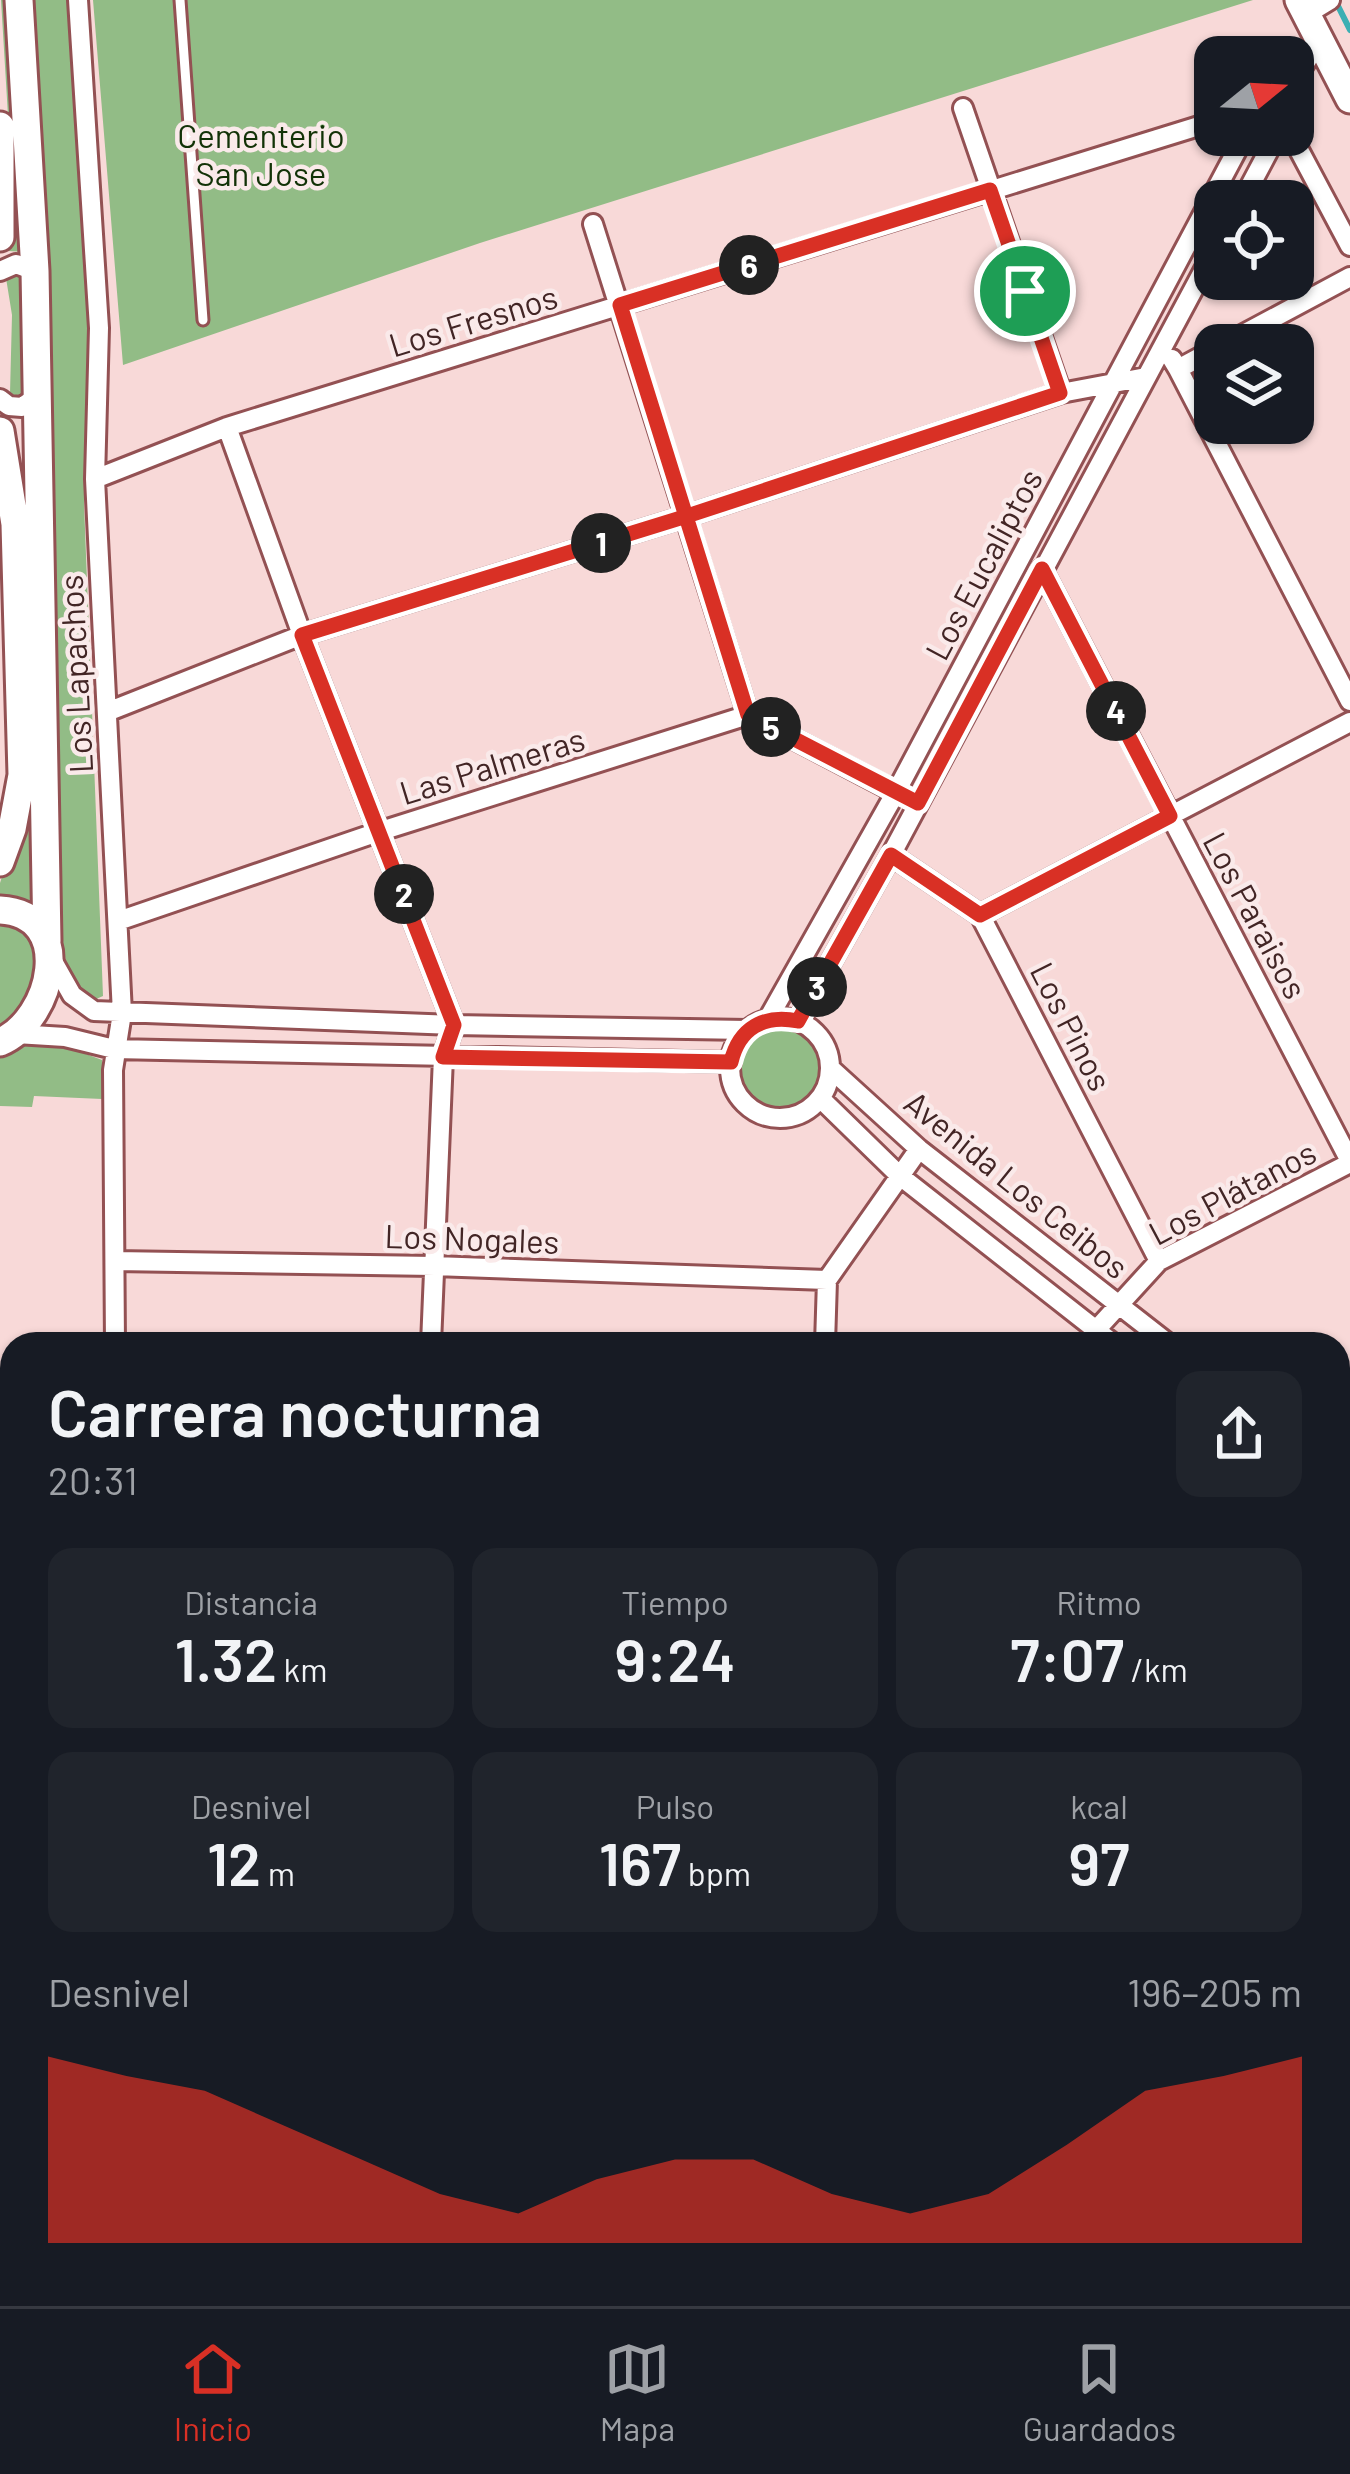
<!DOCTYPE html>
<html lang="es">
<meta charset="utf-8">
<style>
:root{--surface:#171b24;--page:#20242c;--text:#f1f3f6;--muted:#9ea1a6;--line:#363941;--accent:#d93025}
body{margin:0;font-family:Barlow,sans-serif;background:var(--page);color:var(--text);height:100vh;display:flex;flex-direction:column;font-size:45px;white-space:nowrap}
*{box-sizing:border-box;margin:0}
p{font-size:39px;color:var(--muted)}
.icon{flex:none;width:66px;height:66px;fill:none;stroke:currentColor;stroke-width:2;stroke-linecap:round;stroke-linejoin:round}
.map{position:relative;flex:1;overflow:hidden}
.sheet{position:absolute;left:0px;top:1332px;width:1350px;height:975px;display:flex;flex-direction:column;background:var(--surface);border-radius:36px 36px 0 0;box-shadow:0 3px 9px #0004}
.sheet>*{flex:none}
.needle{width:78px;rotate:72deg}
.controls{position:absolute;left:1194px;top:36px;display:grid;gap:24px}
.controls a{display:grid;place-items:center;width:120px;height:120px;border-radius:24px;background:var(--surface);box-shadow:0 3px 9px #0004;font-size:60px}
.pin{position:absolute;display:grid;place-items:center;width:102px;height:102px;color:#fff;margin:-51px;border:6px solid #fff;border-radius:50%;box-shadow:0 3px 12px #0007}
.km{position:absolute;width:60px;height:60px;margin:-30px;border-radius:50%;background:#222;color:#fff;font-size:33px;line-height:60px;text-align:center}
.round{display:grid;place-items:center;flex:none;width:126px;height:126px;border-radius:24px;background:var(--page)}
.headline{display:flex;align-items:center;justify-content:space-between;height:204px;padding:0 48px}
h1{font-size:66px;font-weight:600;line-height:90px}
.metrics{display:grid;grid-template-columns:repeat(3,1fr);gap:18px;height:204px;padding:12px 48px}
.metrics div{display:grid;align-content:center;border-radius:24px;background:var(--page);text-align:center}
.metrics b{font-size:60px;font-weight:600}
.metrics small{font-size:33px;font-weight:400}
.metrics p{font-size:33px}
.chart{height:336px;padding:24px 48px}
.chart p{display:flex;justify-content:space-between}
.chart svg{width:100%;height:216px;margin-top:12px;fill:var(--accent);opacity:.7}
.dock{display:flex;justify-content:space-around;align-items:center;height:168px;border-top:3px solid var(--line);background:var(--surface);font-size:33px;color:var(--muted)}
.dock a{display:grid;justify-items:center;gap:6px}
.dock .active{color:var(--accent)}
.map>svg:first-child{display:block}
.green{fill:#92bc86}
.water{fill:#3cafb3}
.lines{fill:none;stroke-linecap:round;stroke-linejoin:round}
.stream{stroke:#3cafb3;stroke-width:6}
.lane-casing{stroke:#935153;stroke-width:15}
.street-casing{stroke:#935153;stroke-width:24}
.secondary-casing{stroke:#935153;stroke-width:33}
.lane{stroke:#fff;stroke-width:9}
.street{stroke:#fff;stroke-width:18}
.secondary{stroke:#fff;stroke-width:27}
.route-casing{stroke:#fff;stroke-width:24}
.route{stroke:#d93025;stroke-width:15}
.labels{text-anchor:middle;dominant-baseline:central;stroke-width:9;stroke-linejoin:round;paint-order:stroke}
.park-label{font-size:33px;fill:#123207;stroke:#faeaea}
.street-label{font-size:33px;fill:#422525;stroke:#faeaea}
</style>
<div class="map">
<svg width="1350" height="2306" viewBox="0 0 1350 2306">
<rect width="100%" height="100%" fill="#f8d9d8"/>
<!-- green -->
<path class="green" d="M 1,0 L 10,0 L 26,252 L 8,251 L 12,182 Z
M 29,0 L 67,0 L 89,336 L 84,503 L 103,996 L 94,1000 C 59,979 61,930 57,894 Z
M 93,0 L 1253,0 L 480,243 L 123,365 Z
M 15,272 L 23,279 L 22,359 L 28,369 L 26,397 L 14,399 L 10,393 L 12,315 L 6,278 Z
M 31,785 L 38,915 L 22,902 L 0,897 L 0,883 Z
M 0,918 L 17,923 L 36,947 L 35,993 L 0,1031 Z
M730 1068a50 50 0 1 1 100 0a50 50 0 1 1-100 0Z
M 33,1042 L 57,1043 L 102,1060 L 102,1099 L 34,1096 L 32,1107 L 0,1106 L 0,1058 L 12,1048 Z"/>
<!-- water -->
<path class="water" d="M 1350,2140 L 1350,2306 L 1272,2306 L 1275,2295 L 1338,2295 L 1338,2159 Z"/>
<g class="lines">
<!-- stream -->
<path class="stream" d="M 1335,0 L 1350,30"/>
<!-- lane casing -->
<g class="lane-casing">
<path id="lane" d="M 180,0 L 203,320"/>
</g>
<!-- street casing -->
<g class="street-casing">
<path id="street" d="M 78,0 L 99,328 L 95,479 L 122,1013 L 113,1070 L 115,1344
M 1307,14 L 1330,0
M 1293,83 L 1320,39
M 963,108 L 1061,393
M 1291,135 L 1350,246
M 1242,201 L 1277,135
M 593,224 L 748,715 L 903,796
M 0,271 L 16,264 L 35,271
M 1223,345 L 1350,277
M 1172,359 L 1178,369 L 1215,349
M 1178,369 L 1350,701
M 0,399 L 9,406 L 22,407 L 36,397
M 227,427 L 302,635 L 454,1025 L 443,1057 L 431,1344
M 95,479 L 227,427 L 1215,121
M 1042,569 L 1350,1161
M 107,712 L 302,635 L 687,516 L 1061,393 L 1146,377
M 891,855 L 980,915 L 1159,1261
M 980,915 L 1350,722
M 118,921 L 381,831 L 748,715
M 50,956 L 72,995 L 94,1011 L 454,1025 L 747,1030
M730 1068a50 50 0 1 1 100 0a50 50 0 1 1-100 0Z
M 768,1019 L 896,792 L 1245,135
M 798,1021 L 891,855 L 1215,249
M 16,1034 L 65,1037 L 114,1049 L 731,1062
M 830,1068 L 919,1149 L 1169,1344
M 820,1098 L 900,1176 L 1114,1344
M 115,1261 L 434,1266 L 827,1280
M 1096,1330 L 1159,1261 L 1350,1163
M 825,1344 L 827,1280 L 919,1149
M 1338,1475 L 1350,1484
M 1338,1512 L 1350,1521
M 1338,1711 L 1350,1711
M 0,1951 L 12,1952
M 116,2306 L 117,2295
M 429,2306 L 429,2295"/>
</g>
<!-- secondary casing -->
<g class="secondary-casing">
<path id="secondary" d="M 19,0 L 35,271 L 47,941
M 1299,0 L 1350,99
M 0,126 L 0,237
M 0,431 L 15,524 L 22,775 L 12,829 L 0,862
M 0,910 C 77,914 53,1020 0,1042"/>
</g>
<!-- lane -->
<use href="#lane" class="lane"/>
<!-- street -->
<use href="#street" class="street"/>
<!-- secondary -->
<use href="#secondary" class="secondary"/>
</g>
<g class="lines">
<!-- route casing -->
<g class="route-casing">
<path id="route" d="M 1025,291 L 1060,393 L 687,516 L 302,635 L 454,1025 L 443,1057 L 731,1062 C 739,1028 764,1014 798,1021 L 891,855 L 980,915 L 1170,816 L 1042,569 L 918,803 L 748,715 L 620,305 L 990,190 L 1025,291"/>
</g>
<!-- route -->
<use href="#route" class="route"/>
</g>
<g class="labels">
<!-- park labels -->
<g class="park-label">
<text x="261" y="135">Cementerio<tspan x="261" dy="38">San Jose</tspan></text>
</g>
<!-- street labels -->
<g class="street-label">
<text transform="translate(473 320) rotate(-17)">Los Fresnos</text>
<text transform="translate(983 564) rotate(-62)">Los Eucaliptos</text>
<text transform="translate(75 674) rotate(-93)">Los Lapachos</text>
<text transform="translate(492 765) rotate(-17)">Las Palmeras</text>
<text transform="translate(1256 915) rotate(62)">Los Paraisos</text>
<text transform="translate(1072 1026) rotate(63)">Los Pinos</text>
<text transform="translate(1017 1184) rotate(39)">Avenida Los Ceibos</text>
<text transform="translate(1232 1192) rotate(-28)">Los Plátanos</text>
<text transform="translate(472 1238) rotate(2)">Los Nogales</text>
</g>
</g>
</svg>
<div class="controls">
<a><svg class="needle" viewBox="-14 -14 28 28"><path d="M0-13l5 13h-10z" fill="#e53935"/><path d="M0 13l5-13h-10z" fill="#9ea1a6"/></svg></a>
<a><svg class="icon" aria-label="locate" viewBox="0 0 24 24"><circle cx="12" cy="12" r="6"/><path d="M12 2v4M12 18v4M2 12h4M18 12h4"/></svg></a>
<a><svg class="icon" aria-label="layers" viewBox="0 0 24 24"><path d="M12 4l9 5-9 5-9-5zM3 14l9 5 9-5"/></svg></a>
</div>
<div class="pin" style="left:1025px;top:291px;background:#1e9e55"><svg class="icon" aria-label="arrive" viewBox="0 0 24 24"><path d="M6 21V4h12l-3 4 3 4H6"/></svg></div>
<b class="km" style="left:601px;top:543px">1</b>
<b class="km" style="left:404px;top:894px">2</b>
<b class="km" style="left:817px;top:987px">3</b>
<b class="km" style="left:1116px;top:711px">4</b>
<b class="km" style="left:771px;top:727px">5</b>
<b class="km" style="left:749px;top:265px">6</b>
<section class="sheet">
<div class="headline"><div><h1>Carrera nocturna</h1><p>20:31</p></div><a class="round"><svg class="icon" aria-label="share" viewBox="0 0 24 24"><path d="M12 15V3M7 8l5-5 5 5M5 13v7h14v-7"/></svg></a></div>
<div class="metrics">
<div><p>Distancia</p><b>1.32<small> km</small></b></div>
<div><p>Tiempo</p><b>9:24</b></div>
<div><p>Ritmo</p><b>7:07<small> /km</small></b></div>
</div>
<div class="metrics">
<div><p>Desnivel</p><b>12<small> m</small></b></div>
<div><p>Pulso</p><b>167<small> bpm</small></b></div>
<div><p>kcal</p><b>97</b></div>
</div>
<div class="chart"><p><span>Desnivel</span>196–205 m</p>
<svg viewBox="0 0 160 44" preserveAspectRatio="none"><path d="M0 44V6L10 10L20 13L30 20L40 27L50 34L60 38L70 31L80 27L90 27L100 34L110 38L120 34L130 24L140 13L150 10L160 6V44z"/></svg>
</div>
</section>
</div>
<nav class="dock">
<a class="active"><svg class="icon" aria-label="home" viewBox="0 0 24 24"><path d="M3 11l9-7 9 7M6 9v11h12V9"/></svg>Inicio</a>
<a><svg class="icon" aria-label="map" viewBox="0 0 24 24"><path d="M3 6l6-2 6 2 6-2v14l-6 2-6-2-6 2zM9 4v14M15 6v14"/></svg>Mapa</a>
<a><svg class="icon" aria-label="saved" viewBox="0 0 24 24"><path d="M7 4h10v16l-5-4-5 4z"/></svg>Guardados</a>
</nav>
